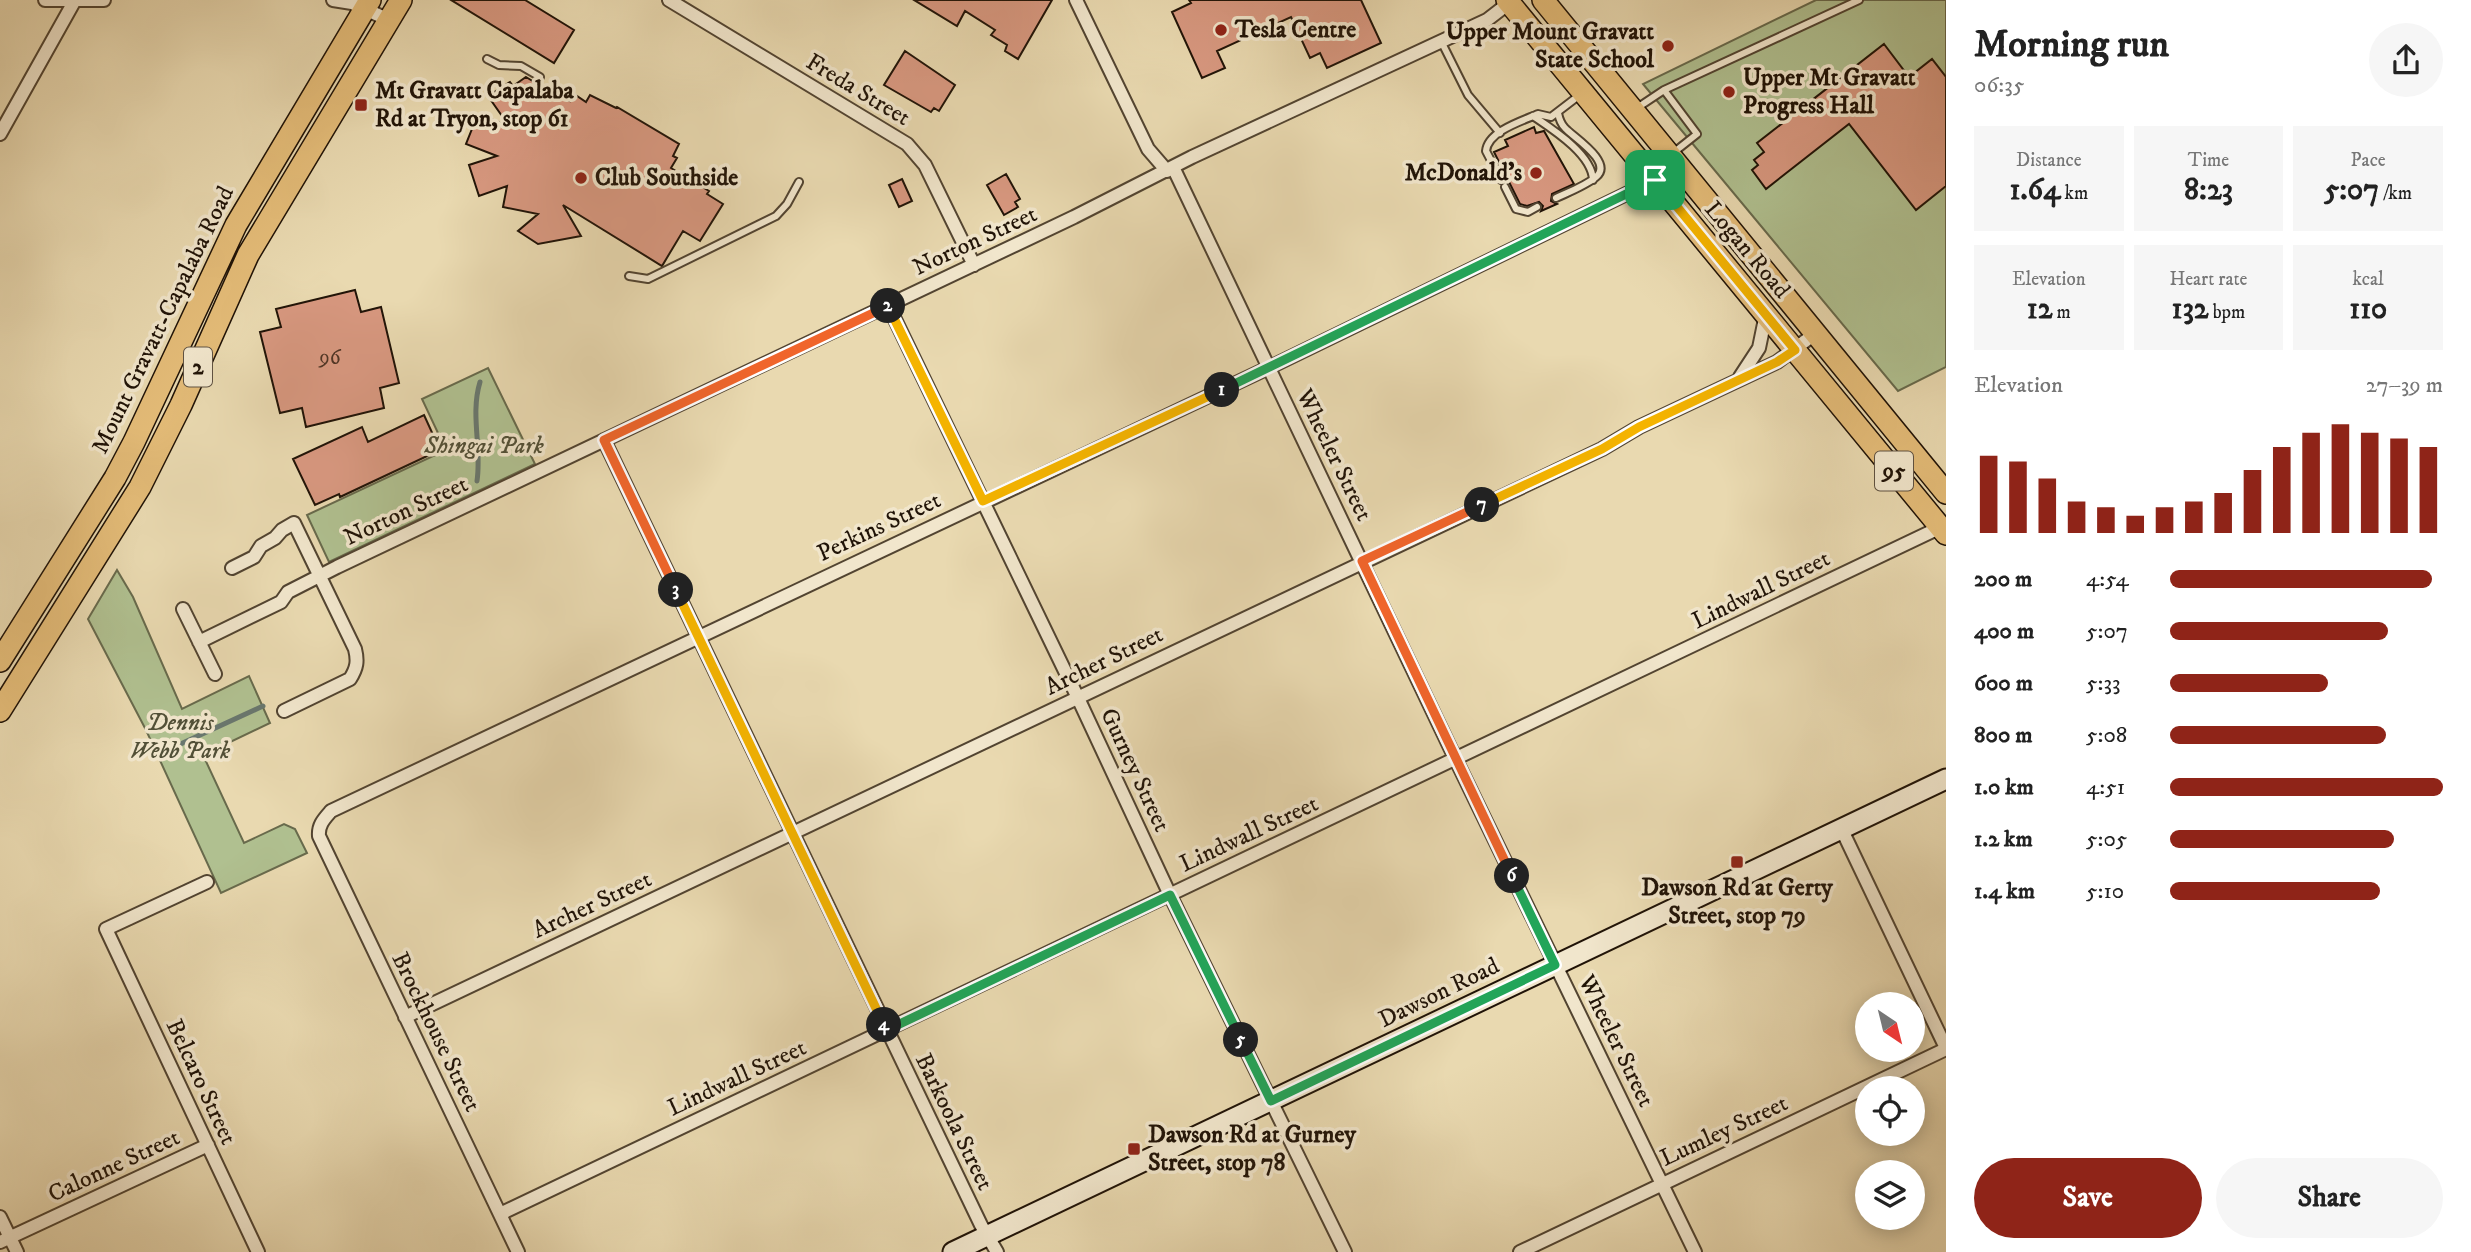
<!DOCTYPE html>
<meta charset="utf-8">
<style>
:root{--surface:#fff;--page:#f6f6f6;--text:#222;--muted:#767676;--accent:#8f2418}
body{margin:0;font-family:"IM FELL DW Pica",serif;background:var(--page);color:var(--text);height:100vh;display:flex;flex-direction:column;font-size:26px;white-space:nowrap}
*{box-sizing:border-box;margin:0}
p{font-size:23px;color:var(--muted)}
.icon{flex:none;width:38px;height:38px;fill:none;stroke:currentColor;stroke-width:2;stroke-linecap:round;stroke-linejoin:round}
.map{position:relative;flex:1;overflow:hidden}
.panel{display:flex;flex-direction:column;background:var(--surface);width:525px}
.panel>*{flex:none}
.needle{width:46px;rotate:145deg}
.controls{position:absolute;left:1855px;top:992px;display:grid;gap:14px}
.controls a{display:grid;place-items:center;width:70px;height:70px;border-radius:50%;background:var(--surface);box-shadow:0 4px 18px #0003;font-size:35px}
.pin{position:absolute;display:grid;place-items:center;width:60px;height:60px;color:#fff;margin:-30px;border-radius:14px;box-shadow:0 4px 10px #0006}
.km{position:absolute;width:35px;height:35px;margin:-18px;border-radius:50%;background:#222;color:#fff;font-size:19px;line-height:35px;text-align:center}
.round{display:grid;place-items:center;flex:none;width:74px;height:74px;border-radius:37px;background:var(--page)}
.head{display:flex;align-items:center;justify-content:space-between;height:119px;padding:0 28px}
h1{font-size:38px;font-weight:700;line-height:52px}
.stats{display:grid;grid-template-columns:repeat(3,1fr);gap:10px;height:119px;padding:7px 28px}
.stats div{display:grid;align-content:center;border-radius:0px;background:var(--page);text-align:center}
.stats b{font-size:30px;font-weight:700}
.stats small{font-size:19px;font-weight:400}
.stats p{font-size:19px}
.chart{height:196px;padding:14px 28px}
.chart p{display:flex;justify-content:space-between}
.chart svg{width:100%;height:126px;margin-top:7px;stroke:var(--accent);stroke-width:6}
.primary-button{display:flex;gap:14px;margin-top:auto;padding:14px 28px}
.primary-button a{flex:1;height:80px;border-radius:42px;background:var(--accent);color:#fff;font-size:28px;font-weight:700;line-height:80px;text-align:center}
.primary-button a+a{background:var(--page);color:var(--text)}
ul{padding:0 28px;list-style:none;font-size:23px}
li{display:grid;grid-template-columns:112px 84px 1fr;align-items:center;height:52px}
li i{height:18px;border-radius:9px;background:var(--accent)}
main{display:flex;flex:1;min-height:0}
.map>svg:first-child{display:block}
.green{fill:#b0c090;stroke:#686a4c;stroke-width:2}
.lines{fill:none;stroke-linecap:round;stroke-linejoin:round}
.stream{stroke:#69776e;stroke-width:5}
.building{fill:#d89880;stroke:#201307;stroke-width:2}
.service-casing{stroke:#524431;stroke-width:10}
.minor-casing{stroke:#524431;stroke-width:16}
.secondary-casing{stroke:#201307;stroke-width:23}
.primary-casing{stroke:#201307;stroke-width:24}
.trunk-casing{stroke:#201307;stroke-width:24}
.service{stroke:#f1e6cc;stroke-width:6}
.minor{stroke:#f1e6cc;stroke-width:12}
.secondary{stroke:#f1e6cc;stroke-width:19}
.primary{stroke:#e4bc78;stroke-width:21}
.trunk{stroke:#e4bc78;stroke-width:21}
.split-1-casing{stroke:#fff;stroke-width:14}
.split-2-casing{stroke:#fff;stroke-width:14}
.split-3-casing{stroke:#fff;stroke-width:14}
.split-4-casing{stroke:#fff;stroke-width:14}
.split-5-casing{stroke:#fff;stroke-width:14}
.split-6-casing{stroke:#fff;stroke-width:14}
.split-7-casing{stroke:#fff;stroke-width:14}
.split-8-casing{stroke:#fff;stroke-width:14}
.split-1{stroke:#22a559;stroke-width:9}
.split-2{stroke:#f5b400;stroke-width:9}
.split-3{stroke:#f0652b;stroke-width:9}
.split-4{stroke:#f5b400;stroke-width:9}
.split-5{stroke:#22a559;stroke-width:9}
.split-6{stroke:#22a559;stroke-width:9}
.split-7{stroke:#f0652b;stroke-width:9}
.split-8{stroke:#f5b400;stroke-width:9}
.poi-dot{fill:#8f2418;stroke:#f1e6cc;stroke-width:2.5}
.labels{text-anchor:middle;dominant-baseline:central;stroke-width:7;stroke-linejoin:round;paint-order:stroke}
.number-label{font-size:21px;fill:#4e3425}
.shield{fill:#f1e6cc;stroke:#5f5242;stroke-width:2}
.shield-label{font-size:23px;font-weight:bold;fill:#201307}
.poi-label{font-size:24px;font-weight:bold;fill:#201307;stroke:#f1e6cc;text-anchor:start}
.street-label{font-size:24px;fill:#201307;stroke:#f1e6cc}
.park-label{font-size:24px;font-style:italic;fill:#525037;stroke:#f1e6cc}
</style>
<main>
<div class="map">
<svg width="1946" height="1252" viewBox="0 0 1946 1252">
<rect width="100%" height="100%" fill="#e9d9b0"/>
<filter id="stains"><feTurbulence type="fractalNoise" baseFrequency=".00286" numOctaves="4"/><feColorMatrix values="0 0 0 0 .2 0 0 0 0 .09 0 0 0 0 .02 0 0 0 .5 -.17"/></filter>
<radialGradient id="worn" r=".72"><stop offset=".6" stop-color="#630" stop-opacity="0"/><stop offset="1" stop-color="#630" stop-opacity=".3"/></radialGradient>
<!-- green -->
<path class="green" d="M 1816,0 L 1946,0 L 1946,367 L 1898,391 L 1643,84 Z
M 488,368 L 535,464 L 329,562 L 307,515 L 446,450 L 422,399 Z
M 117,570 L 133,597 L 182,709 L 249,676 L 270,723 L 203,755 L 244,843 L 284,824 L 295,829 L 307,853 L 221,893 L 146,730 L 88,619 Z"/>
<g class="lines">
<!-- stream -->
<path class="stream" d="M 477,481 C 482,447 470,415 480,382
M 161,753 L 263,706"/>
</g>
<!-- building -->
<path class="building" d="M 451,0 L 525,0 L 574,30 L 554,63 Z
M 914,0 L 1052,0 L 1018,59 L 1005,51 L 1007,45 L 991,35 L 995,30 L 965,11 L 957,26 Z
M 1189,0 L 1361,0 L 1381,43 L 1327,68 L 1320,53 L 1310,58 L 1291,17 L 1217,51 L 1225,68 L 1202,78 L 1172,12 L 1191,3 Z
M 1884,44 L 1909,77 L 1932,59 L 1946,77 L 1946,186 L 1916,210 L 1849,124 L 1766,189 L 1752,170 L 1758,165 L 1754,160 L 1764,152 L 1757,143 Z
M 905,51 L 955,85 L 939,111 L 934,108 L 931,112 L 884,85 Z
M 526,77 L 552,93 L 554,90 L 570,101 L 574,94 L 586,102 L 590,95 L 616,108 L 617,107 L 679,144 L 673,156 L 677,158 L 671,168 L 709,191 L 707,194 L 723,204 L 700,241 L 683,231 L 662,266 L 563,205 L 581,236 L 538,244 L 518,231 L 538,214 L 503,207 L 507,186 L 479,196 L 469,165 L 497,156 L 466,144 L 478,114 L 509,126 L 488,96 L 510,82 L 513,86 Z
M 1534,127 L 1536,133 L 1544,131 L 1574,184 L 1552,194 L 1551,201 L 1557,204 L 1541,211 L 1543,206 L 1539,202 L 1527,206 L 1520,204 L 1494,152 L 1508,146 L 1505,140 Z
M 1006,174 L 1020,199 L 1015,202 L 1018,207 L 1004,215 L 987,185 Z
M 902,179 L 912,201 L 899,207 L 889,185 Z
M 355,290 L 361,312 L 381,307 L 399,383 L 380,388 L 384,408 L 306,427 L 302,408 L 280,413 L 260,332 L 281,327 L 276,309 Z
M 424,415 L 440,450 L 340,497 L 339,494 L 315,505 L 293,459 L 362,427 L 368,442 Z"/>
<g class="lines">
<!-- service casing -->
<g class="service-casing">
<path id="service" d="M 1441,41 L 1468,95 L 1500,133
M 487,59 L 499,65 L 521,66 L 540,77
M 1664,90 L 1697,134 L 1673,153
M 1637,108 L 1664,90 L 1859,0
M 1533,116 C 1552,129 1592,154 1593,180
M 1501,180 L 1486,151 C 1488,131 1522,121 1538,114 L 1551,117 L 1581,94
M 1505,187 L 1516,209 L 1528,212 L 1537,207
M 1556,198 C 1569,192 1585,186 1596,177 C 1614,162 1573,137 1565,128 C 1561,124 1559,118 1558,113
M 629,276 L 648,279 L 776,216 L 787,204 L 799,182"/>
</g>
<!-- minor casing -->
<g class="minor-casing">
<path id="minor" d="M 45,0 L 104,0
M 333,0 L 352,3 L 389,20
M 669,0 L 907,144 L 925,165 L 974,265
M 1076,0 L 1148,149 L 1167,171
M 0,134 L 75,0
M 1173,167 L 1456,760 L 1695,1252
M 888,305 L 1078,698 L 1170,895 L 1345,1252
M 1740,377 L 1759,348 L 1766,314
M 604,440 L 981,1225 L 997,1252
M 232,568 L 254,557 L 261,546 L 275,538 L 282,530 L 294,523 L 355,649 C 358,661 357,668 350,679 L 284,711
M 183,609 L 215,674
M 199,642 L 281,602 L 288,592 L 337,567 L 1074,217 L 1192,157 L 1487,20 L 1513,0
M 1841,828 L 1946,1048
M 207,882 L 106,929 L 258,1252
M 405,1017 L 1602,449 L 1639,427 L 1777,362 L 1816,333
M 500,1214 L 1941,527
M 0,1217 L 17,1252
M 0,1242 L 208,1145
M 518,1252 L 319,836 C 318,825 324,819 331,811 L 1268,368 L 1655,180
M 1520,1252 L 1946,1049"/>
</g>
<!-- secondary casing -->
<g class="secondary-casing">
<path id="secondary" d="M 953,1252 L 1946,779"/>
</g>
<!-- primary casing -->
<g class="primary-casing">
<path id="primary" d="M 1507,0 L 1946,534
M 1543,0 L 1946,493"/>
</g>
<!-- trunk casing -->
<g class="trunk-casing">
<path id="trunk" d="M 0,661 L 115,478 L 134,442 L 236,225 L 370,0
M 0,711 L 140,487 L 181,405 L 248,255 L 401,0"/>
</g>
<!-- service -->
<use href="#service" class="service"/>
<!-- minor -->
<use href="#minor" class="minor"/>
<!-- secondary -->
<use href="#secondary" class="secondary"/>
<!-- primary -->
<use href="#primary" class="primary"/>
<!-- trunk -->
<use href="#trunk" class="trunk"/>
</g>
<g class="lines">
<!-- split-1 casing -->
<g class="split-1-casing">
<path id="split-1" d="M 1222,390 L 1655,180"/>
</g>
<!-- split-2 casing -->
<g class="split-2-casing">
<path id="split-2" d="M 888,306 L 983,501 L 1222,390"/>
</g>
<!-- split-3 casing -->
<g class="split-3-casing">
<path id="split-3" d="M 676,590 L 604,440 L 888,306"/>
</g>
<!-- split-4 casing -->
<g class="split-4-casing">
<path id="split-4" d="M 676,590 L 884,1025"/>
</g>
<!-- split-5 casing -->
<g class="split-5-casing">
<path id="split-5" d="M 884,1025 L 887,1030 L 1170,895 L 1241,1040"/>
</g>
<!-- split-6 casing -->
<g class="split-6-casing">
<path id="split-6" d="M 1241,1040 L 1271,1101 L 1555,965 L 1512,876"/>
</g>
<!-- split-7 casing -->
<g class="split-7-casing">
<path id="split-7" d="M 1482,505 L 1362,561 L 1512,876"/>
</g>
<!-- split-8 casing -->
<g class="split-8-casing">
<path id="split-8" d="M 1482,505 L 1602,449 L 1639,427 L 1777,362 L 1795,350 L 1655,180"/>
</g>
<!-- split-1 -->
<use href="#split-1" class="split-1"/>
<!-- split-2 -->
<use href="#split-2" class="split-2"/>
<!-- split-3 -->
<use href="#split-3" class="split-3"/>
<!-- split-4 -->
<use href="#split-4" class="split-4"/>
<!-- split-5 -->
<use href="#split-5" class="split-5"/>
<!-- split-6 -->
<use href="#split-6" class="split-6"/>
<!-- split-7 -->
<use href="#split-7" class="split-7"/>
<!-- split-8 -->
<use href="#split-8" class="split-8"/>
</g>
<!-- markers -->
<g class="poi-dot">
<circle cx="1221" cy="30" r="7"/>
<circle cx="1668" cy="46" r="7"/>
<circle cx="1729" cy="92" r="7"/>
<rect x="354" y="98" width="14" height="14" rx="3.5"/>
<circle cx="1536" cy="173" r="7"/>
<circle cx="581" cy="178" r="7"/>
<rect x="1730" y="855" width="14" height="14" rx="3.5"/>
<rect x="1127" y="1142" width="14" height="14" rx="3.5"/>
</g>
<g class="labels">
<!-- number labels -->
<g class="number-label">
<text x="330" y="358">96</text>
</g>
<!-- shield labels -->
<g class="shield">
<rect x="184" y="347.5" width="28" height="39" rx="5"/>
<rect x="1875" y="451.5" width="38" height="39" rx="5"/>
</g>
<g class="shield-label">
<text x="198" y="367">2</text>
<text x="1894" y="471">95</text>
</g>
<!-- poi labels -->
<g class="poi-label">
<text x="1235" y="30">Tesla Centre</text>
<text x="1654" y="32" text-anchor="end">Upper Mount Gravatt<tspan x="1654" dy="28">State School</tspan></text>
<text x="1743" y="78">Upper Mt Gravatt<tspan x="1743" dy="28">Progress Hall</tspan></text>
<text x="375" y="91">Mt Gravatt Capalaba<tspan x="375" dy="28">Rd at Tryon, stop 61</tspan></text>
<text x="1522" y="173" text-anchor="end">McDonald's</text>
<text x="595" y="178">Club Southside</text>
<text x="1737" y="888" text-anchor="middle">Dawson Rd at Gerty<tspan x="1737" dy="28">Street, stop 79</tspan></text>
<text x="1148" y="1135">Dawson Rd at Gurney<tspan x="1148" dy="28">Street, stop 78</tspan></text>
</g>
<!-- street labels -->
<g class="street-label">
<text transform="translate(858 90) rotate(31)">Freda Street</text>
<text transform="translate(975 241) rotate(-25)">Norton Street</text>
<text transform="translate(1747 250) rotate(50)">Logan Road</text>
<text transform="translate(163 320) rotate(-64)">Mount Gravatt-Capalaba Road</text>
<text transform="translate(1334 455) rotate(64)">Wheeler Street</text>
<text transform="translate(406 511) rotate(-25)">Norton Street</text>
<text transform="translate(879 527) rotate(-25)">Perkins Street</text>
<text transform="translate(1761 590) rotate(-26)">Lindwall Street</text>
<text transform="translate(1104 661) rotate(-26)">Archer Street</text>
<text transform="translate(1135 770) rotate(65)">Gurney Street</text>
<text transform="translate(1249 834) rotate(-25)">Lindwall Street</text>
<text transform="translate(592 905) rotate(-25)">Archer Street</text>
<text transform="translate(1439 993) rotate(-26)">Dawson Road</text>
<text transform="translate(436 1032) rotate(64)">Brockhouse Street</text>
<text transform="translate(1616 1041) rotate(64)">Wheeler Street</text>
<text transform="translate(737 1078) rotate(-25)">Lindwall Street</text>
<text transform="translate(201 1082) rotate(65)">Belcaro Street</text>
<text transform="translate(954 1122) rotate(64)">Barkoola Street</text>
<text transform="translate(1724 1131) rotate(-25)">Lumley Street</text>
<text transform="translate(114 1166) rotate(-25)">Calonne Street</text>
</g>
<!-- park labels -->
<g class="park-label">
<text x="484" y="446">Shingai Park</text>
<text x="180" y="723">Dennis<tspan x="180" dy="28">Webb Park</tspan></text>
</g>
</g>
<rect width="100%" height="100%" filter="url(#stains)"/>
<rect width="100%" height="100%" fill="url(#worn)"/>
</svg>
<div class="controls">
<a><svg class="needle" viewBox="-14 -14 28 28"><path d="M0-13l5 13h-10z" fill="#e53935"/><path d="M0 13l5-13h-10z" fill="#767676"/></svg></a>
<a><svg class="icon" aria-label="locate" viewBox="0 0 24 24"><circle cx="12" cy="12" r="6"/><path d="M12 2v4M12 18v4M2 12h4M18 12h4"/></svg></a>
<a><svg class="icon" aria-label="layers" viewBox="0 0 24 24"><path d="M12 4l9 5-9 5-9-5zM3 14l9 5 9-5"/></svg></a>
</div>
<div class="pin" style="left:1655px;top:180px;background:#1e9e55"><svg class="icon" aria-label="arrive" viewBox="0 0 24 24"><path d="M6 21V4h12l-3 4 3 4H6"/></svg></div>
<b class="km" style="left:1222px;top:390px">1</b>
<b class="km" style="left:888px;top:306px">2</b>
<b class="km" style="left:676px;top:590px">3</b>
<b class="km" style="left:884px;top:1025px">4</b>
<b class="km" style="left:1241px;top:1040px">5</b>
<b class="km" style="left:1512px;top:876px">6</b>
<b class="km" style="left:1482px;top:505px">7</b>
</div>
<section class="panel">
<div class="head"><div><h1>Morning run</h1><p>06:35</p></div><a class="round"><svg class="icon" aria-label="share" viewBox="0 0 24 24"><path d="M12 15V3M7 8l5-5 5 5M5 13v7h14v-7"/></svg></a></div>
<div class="stats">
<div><p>Distance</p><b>1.64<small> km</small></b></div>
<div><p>Time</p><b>8:23</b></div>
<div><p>Pace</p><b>5:07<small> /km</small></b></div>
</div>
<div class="stats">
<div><p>Elevation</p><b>12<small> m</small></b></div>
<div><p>Heart rate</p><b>132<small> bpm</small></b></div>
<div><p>kcal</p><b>110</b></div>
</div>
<div class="chart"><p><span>Elevation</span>27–39 m</p>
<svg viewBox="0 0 160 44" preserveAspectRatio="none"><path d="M5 44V17M15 44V19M25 44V25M35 44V33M45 44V35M55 44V38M65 44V35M75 44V33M85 44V30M95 44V22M105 44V14M115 44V9M125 44V6M135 44V9M145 44V11M155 44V14"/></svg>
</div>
<ul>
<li><b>200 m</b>4:54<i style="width:96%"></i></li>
<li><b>400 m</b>5:07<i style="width:80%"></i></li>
<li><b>600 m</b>5:33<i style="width:58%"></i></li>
<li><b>800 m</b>5:08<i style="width:79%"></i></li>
<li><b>1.0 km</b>4:51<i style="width:100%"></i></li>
<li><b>1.2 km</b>5:05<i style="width:82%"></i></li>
<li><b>1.4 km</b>5:10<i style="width:77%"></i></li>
</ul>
<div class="primary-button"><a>Save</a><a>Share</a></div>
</section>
</main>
